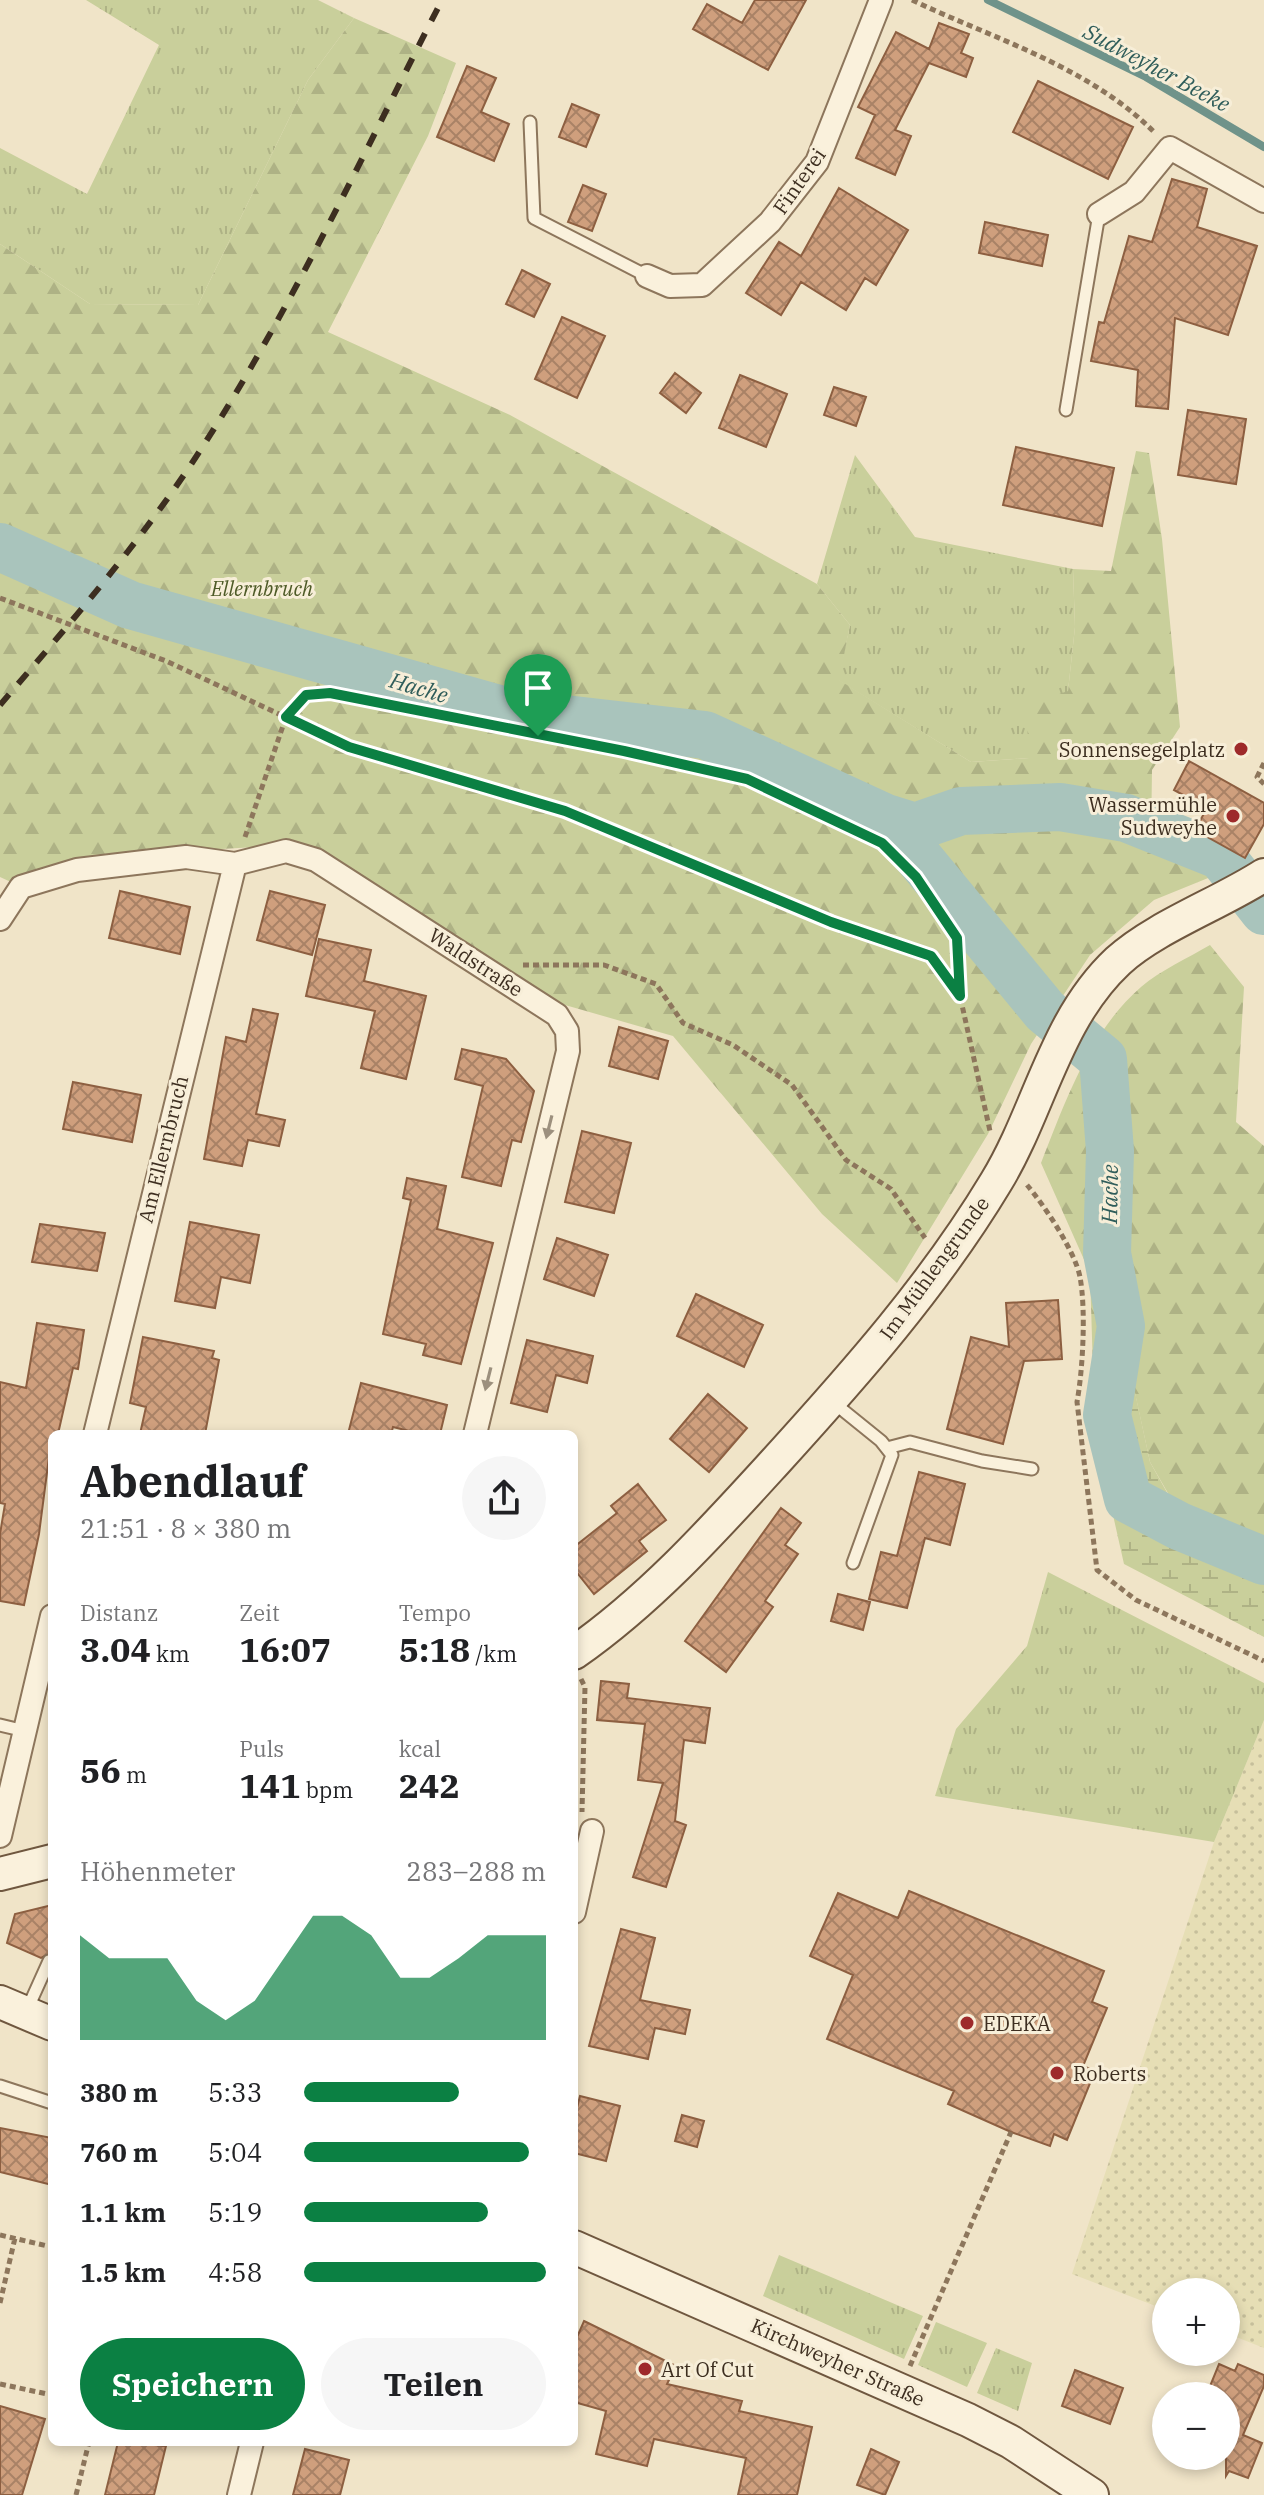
<!DOCTYPE html>
<html lang="de">
<meta charset="utf-8">
<style>
:root{--surface:#fff;--page:#f6f6f6;--text:#202124;--muted:#757577;--accent:#0b8043}
body{margin:0;font-family:"IBM Plex Serif",serif;background:var(--page);color:var(--text);height:100vh;display:flex;flex-direction:column;font-size:30px;white-space:nowrap}
*{box-sizing:border-box;margin:0}
p{font-size:26px;color:var(--muted)}
.icon{flex:none;width:44px;height:44px;fill:none;stroke:currentColor;stroke-width:2;stroke-linecap:round;stroke-linejoin:round}
.map{position:relative;flex:1;overflow:hidden}
.panel{position:absolute;left:48px;top:1430px;width:530px;height:1016px;display:flex;flex-direction:column;background:var(--surface);border-radius:12px;box-shadow:0 4px 12px #0003}
.panel>*{flex:none}
.buttons{position:absolute;left:1152px;top:2278px;display:grid;gap:16px}
.buttons a{display:grid;place-items:center;width:88px;height:88px;border-radius:50%;background:var(--surface);box-shadow:0 4px 12px #0003;font-size:40px}
.pin{position:absolute;display:grid;place-items:center;width:68px;height:68px;color:#fff;margin:-82px -34px;border-radius:50% 50% 50% 0;rotate:-45deg;box-shadow:0 0 8px #0007}
.pin .icon{rotate:45deg}
.round{display:grid;place-items:center;flex:none;width:84px;height:84px;border-radius:42px;background:var(--page)}
.overview{display:flex;align-items:center;justify-content:space-between;height:136px;padding:0 32px}
h1{font-size:44px;font-weight:800;line-height:60px}
.metrics{display:grid;grid-template-columns:repeat(3,1fr);gap:12px;height:136px;padding:8px 32px}
.metrics div{display:grid;align-content:center}
.metrics b{font-size:34px;font-weight:800}
.metrics small{font-size:22px;font-weight:400}
.metrics p{font-size:22px}
.chart{height:224px;padding:16px 32px}
.chart p{display:flex;justify-content:space-between}
.chart svg{width:100%;height:144px;margin-top:8px;fill:var(--accent);opacity:.7}
.button{display:flex;gap:16px;margin-top:auto;padding:16px 32px}
.button a{flex:1;height:92px;border-radius:48px;background:var(--accent);color:#fff;font-size:32px;font-weight:800;line-height:92px;text-align:center}
.button a+a{background:var(--page);color:var(--text)}
ul{padding:0 32px;list-style:none;font-size:26px}
li{display:grid;grid-template-columns:128px 96px 1fr;align-items:center;height:60px}
li i{height:20px;border-radius:10px;background:var(--accent)}
.map>svg:first-child{display:block}
.farmland{fill:url(#farmland-dots)}
.grass{fill:url(#grass-tufts)}
.forest{fill:url(#forest-firs)}
.wetland{fill:url(#wetland-marsh)}
.lines{fill:none;stroke-linecap:round;stroke-linejoin:round}
.stream{stroke:#6f938a;stroke-width:8}
.river{stroke:#a9c4bc;stroke-width:48}
.building{fill:url(#building-cross-hatch);stroke:#8d5f41;stroke-width:2}
.service-casing{stroke:#8d765c;stroke-width:15}
.minor-casing{stroke:#8d765c;stroke-width:26}
.secondary-casing{stroke:#6f573f;stroke-width:36}
.path{stroke:#8d765c;stroke-width:5;stroke-dasharray:6 4;stroke-linecap:butt}
.service{stroke:#faf1dc;stroke-width:11}
.minor{stroke:#faf1dc;stroke-width:22}
.secondary{stroke:#faf1dc;stroke-width:32}
.rail{stroke:#3d2e20;stroke-width:6;stroke-dasharray:14 14;stroke-linecap:butt}
.oneway{fill:#9c907e}
.route-casing{stroke:#fff;stroke-width:16}
.route{stroke:#0b8043;stroke-width:10}
.poi-dot{fill:#9e2a2b;stroke:#f7eed8;stroke-width:3}
.labels{text-anchor:middle;dominant-baseline:central;stroke-width:6;stroke-linejoin:round;paint-order:stroke}
.street-label{font-size:20px;fill:#3d2e20;stroke:#f7eed8}
.park-label{font-size:20px;font-style:italic;fill:#4d5a26;stroke:#f7eed8}
.poi-label{font-size:20px;fill:#3d2e20;stroke:#f7eed8;text-anchor:start}
.water-label{font-size:22px;font-style:italic;fill:#2f5d5a;stroke:#f7eed8}
</style>
<div class="map">
<svg width="1264" height="2495" viewBox="0 0 1264 2495">
<defs>
<pattern id="farmland-dots" width="8" height="8" patternUnits="userSpaceOnUse" patternTransform="scale(2)"><rect width="8" height="8" fill="#e6deb5"/><path d="M2 2h.1M6 6h.1" fill="none" stroke="#c6bf9b" stroke-width="1.8" stroke-linecap="round"/></pattern>
<pattern id="grass-tufts" width="24" height="20" patternUnits="userSpaceOnUse" patternTransform="scale(2)"><rect width="24" height="20" fill="#c9cf9b"/><path d="M3 7l-1-3M5 7V3M7 7l1-3M15 17l-1-3M17 17v-4M19 17l1-3" fill="none" stroke="#aeb285"/></pattern>
<pattern id="forest-firs" width="22" height="20" patternUnits="userSpaceOnUse" patternTransform="scale(2)"><rect width="22" height="20" fill="#c9cf9b"/><path d="M5 1l3.5 6h-7zM16 11l3.5 6h-7z" fill="#aeb285"/></pattern>
<pattern id="wetland-marsh" width="20" height="14" patternUnits="userSpaceOnUse" patternTransform="scale(2)"><rect width="20" height="14" fill="#c9cf9b"/><path d="M1 5h8M5 5V1M11 12h8M15 12V8" fill="none" stroke="#aeb285"/></pattern>
<pattern id="building-cross-hatch" width="8" height="8" patternUnits="userSpaceOnUse" patternTransform="scale(2)"><rect width="8" height="8" fill="#cf9f7d"/><path d="M0 0l8 8M0 8l8-8" fill="none" stroke="#a98266"/></pattern>
</defs>
<rect width="100%" height="100%" fill="#f0e4c8"/>
<!-- farmland -->
<path class="farmland" d="M 1264,1720 L 1264,2348 L 1226,2333 L 1226,2292 L 1166,2292 L 1166,2310 L 1072,2274 L 1214,1842 Z"/>
<!-- grass -->
<path class="grass" d="M 86,0 L 318,0 L 354,18 L 308,80 L 198,305 L 90,304 L 0,244 L 0,148 L 87,194 L 159,45 Z
M 855,455 L 915,537 L 1073,569 L 1075,627 L 1068,691 L 1029,758 L 971,762 L 838,680 L 850,625 L 817,584 Z
M 1048,1572 L 1264,1683 L 1264,1720 L 1214,1842 L 935,1796 L 956,1729 L 1027,1646 Z
M 779,2255 L 923,2316 L 904,2359 L 763,2296 Z
M 936,2322 L 987,2343 L 967,2387 L 918,2365 Z
M 996,2348 L 1032,2363 L 1018,2411 L 977,2393 Z"/>
<!-- forest -->
<path class="forest" d="M 354,18 L 456,63 L 428,136 L 328,332 L 510,415 L 817,584 L 850,625 L 839,680 L 971,762 L 1029,758 L 1026,705 L 1068,691 L 1075,627 L 1073,569 L 1111,571 L 1136,451 L 1149,453 L 1162,539 L 1180,727 L 1152,770 L 1151,840 L 1205,861 L 1218,874 L 1154,900 L 1090,955 L 1031,1044 L 988,1134 L 897,1283 L 822,1214 L 673,1036 L 565,1005 L 317,853 L 258,847 L 187,851 L 13,883 L 0,877 L 0,244 L 90,304 L 198,305 L 308,80 Z
M 1210,945 L 1244,987 L 1236,1122 L 1264,1146 L 1264,1554 L 1184,1521 L 1150,1462 L 1133,1384 L 1095,1435 L 1090,1273 L 1041,1163 C 1065,1102 1090,1031 1141,987 C 1161,970 1188,958 1210,945 Z"/>
<!-- wetland -->
<path class="wetland" d="M 1133,1383 L 1150,1462 L 1183,1521 L 1264,1554 L 1264,1637 L 1124,1564 L 1095,1435 Z"/>
<g class="lines">
<!-- stream -->
<path class="stream" d="M 988,0 L 1146,77 L 1264,147"/>
<!-- river -->
<path class="river" d="M 0,547 L 130,605 L 513,713 L 705,735 L 886,818 L 1045,1011 L 1103,1059 L 1110,1151 L 1107,1253 L 1121,1326 L 1107,1415 L 1128,1499 L 1179,1526 L 1264,1561
M 886,818 L 915,827 L 961,811 L 1060,807 L 1126,818 L 1221,856 L 1264,911"/>
</g>
<!-- building -->
<path class="building" d="M 755,0 L 806,0 L 768,70 L 693,29 L 707,4 L 742,23 Z
M 939,23 L 969,34 L 961,53 L 973,58 L 966,77 L 929,63 L 895,130 L 911,136 L 895,175 L 856,158 L 875,115 L 858,107 L 896,32 L 929,49 Z
M 467,66 L 496,78 L 481,112 L 509,124 L 494,161 L 437,137 Z
M 1038,81 L 1133,127 L 1108,179 L 1013,132 Z
M 572,104 L 599,115 L 586,147 L 559,137 Z
M 1172,179 L 1207,189 L 1197,227 L 1257,246 L 1228,335 L 1175,318 L 1168,409 L 1136,406 L 1138,370 L 1091,361 L 1099,322 L 1104,323 L 1129,236 L 1152,242 Z
M 583,185 L 606,194 L 592,231 L 568,222 Z
M 839,188 L 908,230 L 876,285 L 865,278 L 846,310 L 801,282 L 781,315 L 746,293 L 779,242 L 801,256 Z
M 985,222 L 1048,235 L 1042,266 L 979,253 Z
M 522,270 L 550,284 L 534,317 L 506,304 Z
M 562,317 L 605,336 L 577,398 L 535,379 Z
M 675,373 L 701,393 L 686,413 L 660,393 Z
M 740,375 L 787,394 L 766,447 L 719,428 Z
M 834,387 L 866,397 L 856,426 L 824,415 Z
M 1188,410 L 1246,419 L 1236,484 L 1178,475 Z
M 1016,447 L 1114,468 L 1102,526 L 1003,505 Z
M 1189,761 L 1264,803 L 1264,824 L 1245,858 L 1195,830 L 1207,808 L 1174,790 Z
M 120,891 L 190,907 L 180,954 L 109,938 Z
M 270,891 L 325,905 L 312,955 L 257,940 Z
M 319,939 L 371,950 L 364,981 L 426,996 L 406,1079 L 361,1068 L 375,1011 L 306,996 Z
M 253,1009 L 278,1014 L 256,1114 L 285,1120 L 279,1146 L 248,1140 L 242,1166 L 204,1159 L 226,1037 L 246,1042 Z
M 619,1027 L 668,1041 L 658,1079 L 609,1066 Z
M 462,1049 L 506,1059 L 534,1091 L 521,1142 L 512,1140 L 501,1186 L 462,1177 L 483,1086 L 455,1079 Z
M 73,1082 L 141,1095 L 132,1142 L 63,1129 Z
M 582,1131 L 631,1143 L 614,1213 L 565,1202 Z
M 407,1178 L 446,1186 L 437,1229 L 493,1243 L 461,1364 L 423,1355 L 426,1344 L 383,1334 L 411,1200 L 403,1198 Z
M 190,1222 L 259,1235 L 250,1283 L 221,1277 L 215,1308 L 175,1301 Z
M 40,1224 L 105,1233 L 97,1271 L 32,1262 Z
M 557,1238 L 608,1255 L 594,1296 L 544,1279 Z
M 696,1294 L 763,1325 L 744,1367 L 677,1336 Z
M 1058,1300 L 1062,1359 L 1024,1361 L 1003,1444 L 947,1429 L 971,1337 L 1009,1347 L 1006,1303 Z
M 37,1323 L 84,1330 L 78,1369 L 73,1368 L 58,1434 L 52,1434 L 39,1534 L 24,1605 L 0,1601 L 0,1534 L 5,1504 L 0,1503 L 0,1382 L 26,1388 Z
M 143,1337 L 214,1351 L 212,1358 L 219,1360 L 205,1434 L 140,1434 L 146,1407 L 130,1403 Z
M 527,1340 L 593,1356 L 587,1383 L 556,1375 L 547,1412 L 511,1403 Z
M 361,1383 L 447,1405 L 440,1434 L 421,1434 L 393,1427 L 391,1434 L 348,1434 Z
M 708,1394 L 747,1428 L 709,1472 L 670,1439 Z
M 919,1472 L 965,1484 L 950,1545 L 925,1538 L 907,1608 L 869,1599 L 881,1552 L 897,1556 Z
M 638,1484 L 666,1520 L 639,1541 L 647,1551 L 594,1594 L 574,1569 L 574,1547 L 617,1513 L 611,1506 Z
M 781,1508 L 801,1523 L 785,1545 L 798,1554 L 765,1601 L 773,1607 L 726,1672 L 685,1641 Z
M 838,1594 L 870,1602 L 863,1630 L 831,1621 Z
M 601,1681 L 629,1684 L 627,1698 L 710,1708 L 705,1743 L 684,1740 L 675,1821 L 686,1825 L 666,1887 L 633,1877 L 663,1783 L 638,1780 L 645,1724 L 597,1720 Z
M 909,1891 L 1104,1971 L 1092,2002 L 1107,2008 L 1083,2066 L 1095,2071 L 1067,2140 L 1054,2134 L 1050,2146 L 1011,2132 L 948,2104 L 954,2091 L 827,2039 L 853,1975 L 810,1956 L 838,1893 L 898,1918 Z
M 52,1905 L 52,1953 L 41,1958 L 7,1943 L 15,1914 Z
M 621,1929 L 655,1938 L 640,2000 L 690,2010 L 685,2034 L 655,2028 L 648,2059 L 589,2046 Z
M 580,2096 L 620,2106 L 606,2161 L 574,2153 L 574,2120 Z
M 682,2115 L 704,2121 L 697,2147 L 675,2141 Z
M 0,2128 L 52,2138 L 52,2185 L 0,2172 Z
M 584,2321 L 676,2366 L 667,2384 L 742,2401 L 739,2411 L 812,2427 L 797,2495 L 738,2495 L 746,2458 L 654,2439 L 647,2466 L 596,2454 L 606,2411 L 574,2402 L 574,2344 Z
M 1219,2364 L 1235,2371 L 1238,2364 L 1264,2375 L 1264,2386 L 1243,2435 L 1262,2443 L 1248,2478 L 1229,2471 L 1226,2476 L 1226,2396 L 1206,2396 Z
M 1075,2370 L 1123,2388 L 1110,2424 L 1062,2406 Z
M 0,2406 L 45,2419 L 22,2495 L 0,2495 Z
M 118,2442 L 166,2446 L 154,2495 L 105,2495 Z
M 305,2449 L 349,2460 L 340,2495 L 293,2495 Z
M 871,2449 L 899,2462 L 885,2495 L 857,2485 Z"/>
<g class="lines">
<!-- service casing -->
<g class="service-casing">
<path id="service" d="M 530,122 L 534,218 L 647,276
M 1066,410 L 1099,214
M 834,1403 L 881,1441 L 892,1455 L 853,1563
M 887,1448 L 910,1442 L 982,1461 L 1032,1469
M 0,1725 L 25,1731
M 26,2012 L 49,1961
M 0,2086 L 52,2103"/>
</g>
<!-- minor casing -->
<g class="minor-casing">
<path id="minor" d="M 1099,214 L 1134,192 L 1170,148 L 1264,201
M 647,276 L 670,286 L 702,285 L 770,222 L 817,162 L 881,0
M 0,919 L 21,887 L 77,870 L 186,857 L 235,864 L 286,851 L 316,860 L 557,1015 L 567,1031 L 568,1051 L 475,1434
M 95,1434 L 235,864
M 0,1836 L 52,1616
M 574,1912 L 592,1831
M 239,2495 L 252,2442"/>
</g>
<!-- secondary casing -->
<g class="secondary-casing">
<path id="secondary" d="M 574,1653 C 650,1600 713,1530 775,1462 C 855,1374 934,1285 996,1182 C 1040,1110 1054,1021 1118,961 C 1155,927 1221,903 1264,875
M 0,1874 L 52,1861
M 0,2002 L 52,2024
M 574,2247 L 968,2420 L 1011,2442 L 1092,2495"/>
</g>
<!-- path -->
<path class="path" d="M 912,0 C 994,39 1090,67 1155,133
M 0,598 L 166,661 L 349,747 L 565,811 L 831,922 L 931,956 L 960,996 L 990,1131
M 1264,763 L 1257,777 L 1264,784
M 245,837 L 286,717 L 306,695 L 330,693 L 624,751 L 747,779 L 882,843 L 916,877 L 957,938 L 960,994
M 523,965 L 604,965 L 656,984 L 683,1023 L 733,1045 L 792,1085 L 846,1160 L 891,1189 L 925,1238
M 1027,1185 C 1044,1205 1075,1251 1080,1277 C 1086,1309 1083,1369 1077,1402 L 1097,1570 L 1136,1600 L 1264,1661
M 581,1679 L 585,1687 L 582,1812
M 0,2235 L 52,2247
M 0,2303 L 15,2238
M 910,2366 L 1011,2132
M 0,2384 L 52,2395
M 76,2495 L 89,2442"/>
<!-- service -->
<use href="#service" class="service"/>
<!-- minor -->
<use href="#minor" class="minor"/>
<!-- secondary -->
<use href="#secondary" class="secondary"/>
<!-- rail -->
<path class="rail" d="M 0,705 C 72,621 146,536 205,443 C 295,302 366,148 442,0"/>
</g>
<!-- one-way arrows -->
<defs><path id="oneway-solid" d="M-6-.8H1V-3.2L6.5 0L1 3.2V.8H-6Z" transform="scale(2)"/></defs>
<g class="oneway">
<use href="#oneway-solid" transform="translate(549 1127) rotate(104)"/>
<use href="#oneway-solid" transform="translate(488 1379) rotate(104)"/>
</g>
<g class="lines">
<!-- route casing -->
<g class="route-casing">
<path id="route" d="M 330,693 L 624,751 L 747,779 L 882,843 L 916,877 L 957,938 L 960,996 L 931,956 L 831,922 L 565,811 L 349,747 L 286,717 L 306,695 Z"/>
</g>
<!-- route -->
<use href="#route" class="route"/>
</g>
<!-- markers -->
<g class="poi-dot">
<circle cx="1241" cy="749" r="8"/>
<circle cx="1233" cy="816" r="8"/>
<circle cx="967" cy="2023" r="8"/>
<circle cx="1057" cy="2073" r="8"/>
<circle cx="645" cy="2369" r="8"/>
</g>
<g class="labels">
<!-- street labels -->
<g class="street-label">
<text transform="translate(799 181) rotate(-55)">Finterei</text>
<text transform="translate(476 962) rotate(33)">Waldstraße</text>
<text transform="translate(163 1149) rotate(-76)">Am Ellernbruch</text>
<text transform="translate(934 1268) rotate(-54)">Im Mühlengrunde</text>
<text transform="translate(838 2362) rotate(24)">Kirchweyher Straße</text>
</g>
<!-- park labels -->
<g class="park-label">
<text x="262" y="588">Ellernbruch</text>
</g>
<!-- poi labels -->
<g class="poi-label">
<text x="1225" y="749" text-anchor="end">Sonnensegelplatz</text>
<text x="1217" y="804" text-anchor="end">Wassermühle<tspan x="1217" dy="23">Sudweyhe</tspan></text>
<text x="983" y="2023">EDEKA</text>
<text x="1073" y="2073">Roberts</text>
<text x="661" y="2369">Art Of Cut</text>
</g>
<!-- water labels -->
<g class="water-label">
<text transform="translate(1157 67) rotate(28)">Sudweyher Beeke</text>
<text transform="translate(419 687) rotate(16)">Hache</text>
<text transform="translate(1109 1194) rotate(-89)">Hache</text>
</g>
</g>
</svg>
<div class="buttons">
<a>+</a>
<a>−</a>
</div>
<div class="pin" style="left:538px;top:736px;background:#1e9e55"><svg class="icon" aria-label="arrive" viewBox="0 0 24 24"><path d="M6 21V4h12l-3 4 3 4H6"/></svg></div>
<section class="panel">
<div class="overview"><div><h1>Abendlauf</h1><p>21:51 · 8 × 380 m</p></div><a class="round"><svg class="icon" aria-label="share" viewBox="0 0 24 24"><path d="M12 15V3M7 8l5-5 5 5M5 13v7h14v-7"/></svg></a></div>
<div class="metrics">
<div><p>Distanz</p><b>3.04<small> km</small></b></div>
<div><p>Zeit</p><b>16:07</b></div>
<div><p>Tempo</p><b>5:18<small> /km</small></b></div>
</div>
<div class="metrics">
<div><b>56<small> m</small></b></div>
<div><p>Puls</p><b>141<small> bpm</small></b></div>
<div><p>kcal</p><b>242</b></div>
</div>
<div class="chart"><p><span>Höhenmeter</span>283–288 m</p>
<svg viewBox="0 0 160 44" preserveAspectRatio="none"><path d="M0 44V12L10 19L20 19L30 19L40 32L50 38L60 32L70 19L80 6L90 6L100 12L110 25L120 25L130 19L140 12L150 12L160 12V44z"/></svg>
</div>
<ul>
<li><b>380 m</b>5:33<i style="width:64%"></i></li>
<li><b>760 m</b>5:04<i style="width:93%"></i></li>
<li><b>1.1 km</b>5:19<i style="width:76%"></i></li>
<li><b>1.5 km</b>4:58<i style="width:100%"></i></li>
</ul>
<div class="button"><a>Speichern</a><a>Teilen</a></div>
</section>
</div>
